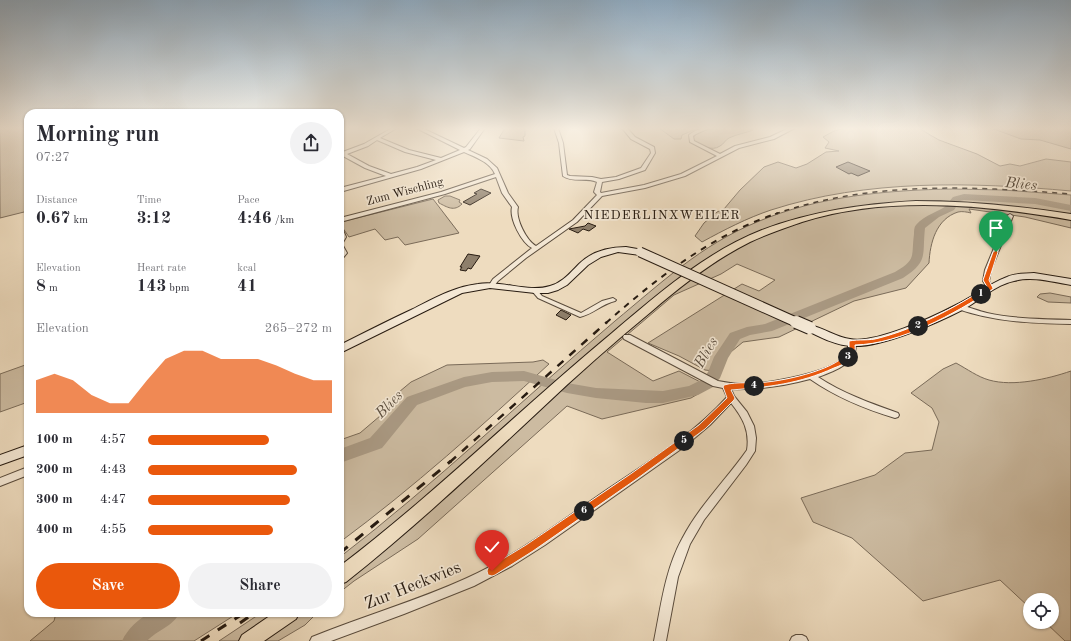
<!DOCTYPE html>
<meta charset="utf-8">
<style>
:root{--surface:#fff;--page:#f2f2f3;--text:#2b2b33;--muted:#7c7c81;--accent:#ea580c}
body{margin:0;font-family:"Old Standard TT",serif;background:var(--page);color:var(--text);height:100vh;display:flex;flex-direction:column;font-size:15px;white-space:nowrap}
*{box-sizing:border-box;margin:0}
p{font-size:13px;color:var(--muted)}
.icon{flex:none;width:22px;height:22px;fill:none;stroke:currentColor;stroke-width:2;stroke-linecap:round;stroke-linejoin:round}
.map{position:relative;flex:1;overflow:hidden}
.panel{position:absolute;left:24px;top:109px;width:320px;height:508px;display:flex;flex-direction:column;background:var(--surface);border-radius:12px;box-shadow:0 1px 3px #0004}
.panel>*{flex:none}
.fabs{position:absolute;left:1023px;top:593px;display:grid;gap:8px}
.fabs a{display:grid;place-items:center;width:36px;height:36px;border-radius:50%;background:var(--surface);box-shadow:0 1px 3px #0004;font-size:20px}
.pin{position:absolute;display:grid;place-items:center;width:34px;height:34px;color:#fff;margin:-41px -17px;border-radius:50% 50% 50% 0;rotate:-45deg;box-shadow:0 0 4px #0007}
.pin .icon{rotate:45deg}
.km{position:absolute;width:20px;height:20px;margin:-10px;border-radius:50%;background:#222;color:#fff;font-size:11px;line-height:20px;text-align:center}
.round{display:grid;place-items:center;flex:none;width:42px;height:42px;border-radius:21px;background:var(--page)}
.headline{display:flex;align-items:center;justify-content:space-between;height:68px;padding:0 12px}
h1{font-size:22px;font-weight:700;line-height:30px}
.figures{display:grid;grid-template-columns:repeat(3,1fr);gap:6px;height:68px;padding:4px 12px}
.figures div{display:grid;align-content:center}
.figures b{font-size:17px;font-weight:700}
.figures small{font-size:11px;font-weight:400}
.figures p{font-size:11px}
.chart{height:112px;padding:8px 12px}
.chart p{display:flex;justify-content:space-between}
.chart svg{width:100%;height:72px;margin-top:4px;fill:var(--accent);opacity:.7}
.button{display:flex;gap:8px;margin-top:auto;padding:8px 12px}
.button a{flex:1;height:46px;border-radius:24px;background:var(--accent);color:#fff;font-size:16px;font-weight:700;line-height:46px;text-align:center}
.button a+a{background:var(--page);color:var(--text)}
ul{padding:0 12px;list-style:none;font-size:13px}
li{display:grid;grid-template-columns:64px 48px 1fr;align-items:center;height:30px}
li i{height:10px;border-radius:5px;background:var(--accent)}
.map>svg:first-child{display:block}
.green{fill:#ccbba1;stroke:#7a6b59}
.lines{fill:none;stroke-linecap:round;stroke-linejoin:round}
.river{fill:#aa9a84;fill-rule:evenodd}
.building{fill:#8e7f6b;stroke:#271b11}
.minor-casing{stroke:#594b3c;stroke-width:2}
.secondary-casing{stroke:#271b11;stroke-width:2}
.trunk-casing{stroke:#271b11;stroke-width:2}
.minor{fill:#f4e8d5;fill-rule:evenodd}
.secondary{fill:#f4e8d5;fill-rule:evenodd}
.trunk{fill:#eedcbf;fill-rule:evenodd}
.rail-far3{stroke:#271b11;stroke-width:1.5;stroke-dasharray:5 5;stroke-linecap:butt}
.rail-far2{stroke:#271b11;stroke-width:2;stroke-dasharray:6 6;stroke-linecap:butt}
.rail-far1{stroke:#271b11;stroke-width:2.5;stroke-dasharray:8 8;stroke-linecap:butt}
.rail{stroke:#271b11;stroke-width:3;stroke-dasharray:10 10;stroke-linecap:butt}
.secondary-bridge-far1-casing{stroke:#271b11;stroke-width:11;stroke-linecap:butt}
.secondary-bridge-casing{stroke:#271b11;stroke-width:14;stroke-linecap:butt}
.secondary-bridge-far1{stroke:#f4e8d5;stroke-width:9}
.secondary-bridge{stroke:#f4e8d5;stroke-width:12}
.route{fill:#ea580c;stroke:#fff}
.labels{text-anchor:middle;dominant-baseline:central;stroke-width:3.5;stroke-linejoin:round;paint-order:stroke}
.far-street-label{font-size:12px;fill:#271b11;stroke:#f4e8d5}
.far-quarter-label{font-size:13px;letter-spacing:1px;fill:#271b11;stroke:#f4e8d5}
.water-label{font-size:15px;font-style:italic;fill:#5b4e3f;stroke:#f4e8d5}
.near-street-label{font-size:17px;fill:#271b11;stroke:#f4e8d5}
</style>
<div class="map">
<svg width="1071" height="641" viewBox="0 0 1071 641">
<rect width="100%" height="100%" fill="#eedcbf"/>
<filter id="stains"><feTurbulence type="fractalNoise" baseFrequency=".005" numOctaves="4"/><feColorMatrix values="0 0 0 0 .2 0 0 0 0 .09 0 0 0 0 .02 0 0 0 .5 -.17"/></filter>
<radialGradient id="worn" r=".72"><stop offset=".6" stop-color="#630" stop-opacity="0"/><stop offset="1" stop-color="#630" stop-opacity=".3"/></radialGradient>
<!-- green -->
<path class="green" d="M 0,128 L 28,128 L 28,211 L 0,218 Z
M 505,128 L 525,128 L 525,136 L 523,137 L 524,141 L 499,138 Z
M 659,128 L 698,128 L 682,135 L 681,139 L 674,139 Z
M 748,128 L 753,130 C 746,133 737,134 729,138 C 725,140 724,144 720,146 C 711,152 702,145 694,141 L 693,138 C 700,125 734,129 748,128 Z
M 845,128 L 918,128 L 939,140 L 977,154 L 1000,166 L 1010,164 L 1020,166 L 1046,159 L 1071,162 L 1071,191 C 972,182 867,179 771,210 C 747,218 724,230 702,242 L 695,236 L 704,223 L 717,212 L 724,209 L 740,190 L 764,167 L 778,162 L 796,168 L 807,164 L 826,152 L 839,151 L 825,148 L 829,142 L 823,137 L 834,131 Z
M 991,128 L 1071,128 L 1071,149 L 1040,140 L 1021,139 Z
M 953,189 L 1003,190 L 1071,195 L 1071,228 L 1025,217 L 969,209 L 971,213 C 967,212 962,211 958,212 C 936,219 930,243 929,263 L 906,288 L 854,301 L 779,337 L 743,342 L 726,356 L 722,370 L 714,371 L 705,370 L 679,356 L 648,343 L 742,284 L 759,291 L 775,280 L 737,264 L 721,274 L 674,295 L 607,352 L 653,381 L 679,371 L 710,387 L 691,398 L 602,419 L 567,406 L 418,539 L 354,581 L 340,592 L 340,557 C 436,483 523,399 615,321 C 661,283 701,245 757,222 C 818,196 888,190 953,189 Z
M 445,196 L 450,196 L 460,200 L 459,202 L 462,204 C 454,212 447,207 439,203 L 438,200 Z
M 433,199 L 459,233 L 405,245 L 398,237 L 385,240 L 375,229 L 349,237 L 340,224 L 341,222 Z
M 1050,293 L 1071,297 L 1071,303 L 1048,302 L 1037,297 L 1040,294 Z
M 543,360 L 549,364 C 482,426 413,488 340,542 L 340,440 L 360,433 L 387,410 L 393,397 L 411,382 L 447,365 L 533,362 Z
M 956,363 C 967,369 978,377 989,380 C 1013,387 1048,379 1071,371 L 1071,641 L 1065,641 L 1045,622 L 1052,622 L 1052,600 L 1030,600 L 1030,608 L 1000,580 L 923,601 L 852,538 L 813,522 L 801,498 L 875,475 L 905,453 L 932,450 L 939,422 L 932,408 L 911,393 L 943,369 Z
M 28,364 L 28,402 L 0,412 L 0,374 Z
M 56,613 L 238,613 L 194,641 L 30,641 L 54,621 Z
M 261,613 L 317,613 L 305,625 L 278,641 L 219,641 Z"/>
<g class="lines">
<!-- river -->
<path class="river" d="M 964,194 L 1035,198 L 1071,205 L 1071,211 L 1035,204 L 964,200 L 960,201 L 954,210 L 939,217 L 925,228 C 922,255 929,261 903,278 L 772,331 L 750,335 L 740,339 L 728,358 L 720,378 L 713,387 L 698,395 L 663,403 L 646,403 L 596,398 L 567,393 L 524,381 L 492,382 L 465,387 L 417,405 L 382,448 L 340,463 L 340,449 L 370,438 L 407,397 L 464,377 L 492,372 L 524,371 L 567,383 L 596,388 L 663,391 L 689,386 L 703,379 L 708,372 L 714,357 L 730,333 L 747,327 L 765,324 L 895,272 C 917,259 911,257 914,234 C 914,231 914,227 916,225 C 924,215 941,211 947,205 C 949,202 951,199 953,197 Z
M 149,613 L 179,613 C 174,626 157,630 147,641 L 122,641 C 128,628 138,620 149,613 Z"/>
</g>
<!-- building -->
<path class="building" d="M 848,162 L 870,171 L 858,176 L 851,173 L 849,174 L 836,167 Z
M 481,189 L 491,193 L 470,205 L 463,202 L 477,194 L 474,193 Z
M 588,223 L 596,226 L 589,231 L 583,229 L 578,233 L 569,229 L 585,226 Z
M 468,254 L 480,256 L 471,269 L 468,268 L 466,271 L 460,270 L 462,267 L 460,267 Z
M 561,310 L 571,315 L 566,320 L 556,315 Z"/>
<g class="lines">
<!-- minor casing -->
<g class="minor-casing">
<path id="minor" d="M 392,128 L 397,128 L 380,138 L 409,150 L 441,158 L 460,150 L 416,128 L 422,128 L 464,148 L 466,147 L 481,128 L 485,128 L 470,149 L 468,150 L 487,159 L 497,168 L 508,193 L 518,207 C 515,218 526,240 536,246 L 573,220 L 597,195 L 594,192 L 597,182 C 586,177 573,183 563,176 L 559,143 L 554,128 L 558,128 L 563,143 L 567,175 L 570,176 L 592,177 L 601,179 L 616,177 L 641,168 L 651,153 L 650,149 L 631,139 L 622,128 L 627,128 L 635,137 L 654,147 L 655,153 L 645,170 L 619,179 L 602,182 L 600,192 L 601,193 L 644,185 L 681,174 L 717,156 L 690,142 L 689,135 C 695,130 702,128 709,128 L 696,134 L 693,136 L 694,141 L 720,154 L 735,146 L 770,137 L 789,128 L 795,128 L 774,139 L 739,148 L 685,176 L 645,188 L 602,196 L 577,222 L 526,258 L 498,281 L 494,286 L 492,287 L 489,285 L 493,279 L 532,248 C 522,243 509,219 512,207 L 502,193 L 496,177 L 445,194 L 340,222 L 340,218 L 441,192 L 495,174 C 490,162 475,157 464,152 L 421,169 L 340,192 L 340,188 L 386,176 L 365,168 L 343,156 L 340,156 L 340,153 L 364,144 ZM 377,140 L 405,152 L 436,160 L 417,167 L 391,174 L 369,166 L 347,154 L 368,146 Z
M 1010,214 L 1013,216 L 991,270 L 989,281 L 993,288 L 992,289 L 988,289 L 983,281 L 985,270 L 1007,216 Z
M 340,228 L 343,230 L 346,237 L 342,244 L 347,253 L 342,259 L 340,260 L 341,253 Z
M 535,289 L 537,290 L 542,296 L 581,313 L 602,301 L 613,298 L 616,300 L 615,301 C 602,304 593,314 580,317 L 538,298 L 532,291 Z
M 958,305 L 960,305 C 969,307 978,311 987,313 C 1014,319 1043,319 1071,320 L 1071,324 C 1032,323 995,322 958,309 L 957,307 Z
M 624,335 L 630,335 L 718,381 C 727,383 736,384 746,384 C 767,383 838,373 848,352 C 849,349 848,346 847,343 L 848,341 L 854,341 C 863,361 832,372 818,377 C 842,393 870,403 898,413 L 899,415 L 898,417 L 895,418 C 865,409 836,397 810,379 C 784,386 758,390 731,389 L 734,396 L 747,412 L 754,426 L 756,438 L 755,451 L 746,465 L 704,520 L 690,544 L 678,577 L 666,641 L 654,641 C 661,606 665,570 682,539 C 699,506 726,480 747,450 C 750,431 743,418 731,403 L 710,425 L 684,447 L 545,545 L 512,566 L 474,586 L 404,614 L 331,641 L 310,641 L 312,637 C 363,616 417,601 467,578 C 517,555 560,522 605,491 C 648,462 692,436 727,397 L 723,388 L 713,386 L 624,339 L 623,337 Z
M 28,467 L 28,475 L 0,486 L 0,478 Z
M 796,635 L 802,635 L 806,637 L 808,641 L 790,641 L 792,637 Z"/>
</g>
<!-- secondary casing -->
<g class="secondary-casing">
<path id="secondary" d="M 626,247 L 643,250 L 644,252 L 640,255 L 618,252 L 601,257 L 588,265 L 567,285 L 558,290 L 548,293 L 535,293 L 490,288 L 462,293 L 340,353 L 340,345 C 364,333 387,321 411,310 C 433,299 453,287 478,284 C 502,280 528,293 550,286 C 562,283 570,273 579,264 C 591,252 608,247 626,247 Z
M 1034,273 L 1071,279 L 1071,285 C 1052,282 1033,276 1014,281 C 995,285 980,300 964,309 C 937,323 881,348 852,346 C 837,346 820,337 806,330 L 805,328 L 810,325 C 824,328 836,337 850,339 C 875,344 933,317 956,305 C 974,296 989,284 1007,277 C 1015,273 1025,274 1034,273 Z
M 28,445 L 28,455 L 0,465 L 0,455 Z"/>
</g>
<!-- trunk casing -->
<g class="trunk-casing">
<path id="trunk" d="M 916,201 C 969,201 1019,206 1071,214 L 1071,220 C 984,205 889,195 802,222 C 785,228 767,234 750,242 C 714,260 682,285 652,311 C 613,343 576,376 539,411 C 476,470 414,528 346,582 L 340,584 L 340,566 C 435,494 520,409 612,333 C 658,294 706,252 762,230 C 812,211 863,204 916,201 Z
M 274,613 L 299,613 L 296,619 L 264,641 L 239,641 L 242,635 Z"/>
</g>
<!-- minor -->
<use href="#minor" class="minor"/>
<!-- secondary -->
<use href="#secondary" class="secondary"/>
<!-- trunk -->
<use href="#trunk" class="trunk"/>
<!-- rail-far3 -->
<path class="rail-far3" d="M 775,214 C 870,181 972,186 1071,194"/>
<!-- rail-far2 -->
<path class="rail-far2" d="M 606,323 C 658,277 712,235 778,213"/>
<!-- rail-far1 -->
<path class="rail-far1" d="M 450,462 L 607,322"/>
<!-- rail -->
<path class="rail" d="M 340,553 L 451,461
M 240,623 L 254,613
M 201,641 L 244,613"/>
<!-- secondary-bridge-far1 casing -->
<g class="secondary-bridge-far1-casing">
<path id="secondary-bridge-far1" d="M 640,252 L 798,323"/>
</g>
<!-- secondary-bridge casing -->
<g class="secondary-bridge-casing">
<path id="secondary-bridge" d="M 796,322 L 810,328"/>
</g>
<!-- secondary-bridge-far1 -->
<use href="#secondary-bridge-far1" class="secondary-bridge-far1"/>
<!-- secondary-bridge -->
<use href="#secondary-bridge" class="secondary-bridge"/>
</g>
<!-- sky -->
<linearGradient id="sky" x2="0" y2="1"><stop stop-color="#8faac0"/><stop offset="0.59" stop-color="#f7efe2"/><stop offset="1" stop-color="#f7efe2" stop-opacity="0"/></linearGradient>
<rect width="1071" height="218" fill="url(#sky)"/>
<!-- route -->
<path class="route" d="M 996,250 L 998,252 L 989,280 L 993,288 L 993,289 C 954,314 901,344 855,345 C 857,358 845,364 834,368 C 799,384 769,387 731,390 L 735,398 L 734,400 L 705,429 L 638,478 L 533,551 L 495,575 L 492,576 L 488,575 L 487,571 L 488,568 L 526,545 L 632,473 L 699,425 L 727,398 L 723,387 L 724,385 C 738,381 753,384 767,382 C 787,380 840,369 849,350 L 849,341 C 859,339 869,341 879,338 C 915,329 956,307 987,287 L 983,280 L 993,252 Z"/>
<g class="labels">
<!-- far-street labels -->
<g class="far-street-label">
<text transform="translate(405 192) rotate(-15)">Zum Wischling</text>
</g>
<!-- far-quarter labels -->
<g class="far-quarter-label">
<text x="662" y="215">NIEDERLINXWEILER</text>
</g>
<!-- water labels -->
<g class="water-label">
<text transform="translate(1021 185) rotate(5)">Blies</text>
<text transform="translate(707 353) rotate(-60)">Blies</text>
<text transform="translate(390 405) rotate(-46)">Blies</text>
</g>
<!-- near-street labels -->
<g class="near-street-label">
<text transform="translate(413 586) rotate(-22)">Zur Heckwies</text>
</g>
</g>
<rect width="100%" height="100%" filter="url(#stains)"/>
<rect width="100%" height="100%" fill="url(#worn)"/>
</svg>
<div class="fabs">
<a><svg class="icon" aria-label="locate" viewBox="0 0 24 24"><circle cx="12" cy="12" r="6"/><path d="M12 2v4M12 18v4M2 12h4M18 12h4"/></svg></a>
</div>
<div class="pin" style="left:996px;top:252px;background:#1e9e55"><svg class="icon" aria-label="arrive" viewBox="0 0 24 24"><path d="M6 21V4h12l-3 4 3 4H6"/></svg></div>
<div class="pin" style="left:492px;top:571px;background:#d93025"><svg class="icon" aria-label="check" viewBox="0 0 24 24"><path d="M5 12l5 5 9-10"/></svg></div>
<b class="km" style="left:981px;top:294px">1</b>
<b class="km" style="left:918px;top:326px">2</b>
<b class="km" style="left:848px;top:357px">3</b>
<b class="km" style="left:754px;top:386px">4</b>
<b class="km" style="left:684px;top:441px">5</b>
<b class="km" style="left:584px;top:511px">6</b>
<section class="panel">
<div class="headline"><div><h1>Morning run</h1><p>07:27</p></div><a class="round"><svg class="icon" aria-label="share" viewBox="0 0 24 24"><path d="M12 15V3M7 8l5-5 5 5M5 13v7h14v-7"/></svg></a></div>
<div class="figures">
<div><p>Distance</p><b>0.67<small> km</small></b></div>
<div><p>Time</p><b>3:12</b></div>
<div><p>Pace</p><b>4:46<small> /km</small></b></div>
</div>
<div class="figures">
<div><p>Elevation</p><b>8<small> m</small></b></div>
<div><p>Heart rate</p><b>143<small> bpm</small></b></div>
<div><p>kcal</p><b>41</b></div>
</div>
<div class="chart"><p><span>Elevation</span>265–272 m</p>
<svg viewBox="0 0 160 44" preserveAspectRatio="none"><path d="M0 44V24L10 20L20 24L30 33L40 38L50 38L60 24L70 11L80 6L90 6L100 11L110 11L120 11L130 15L140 20L150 24L160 24V44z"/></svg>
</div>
<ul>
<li><b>100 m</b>4:57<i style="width:66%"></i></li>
<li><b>200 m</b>4:43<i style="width:81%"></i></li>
<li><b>300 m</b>4:47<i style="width:77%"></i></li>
<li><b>400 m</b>4:55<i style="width:68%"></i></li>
</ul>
<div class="button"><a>Save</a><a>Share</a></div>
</section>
</div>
